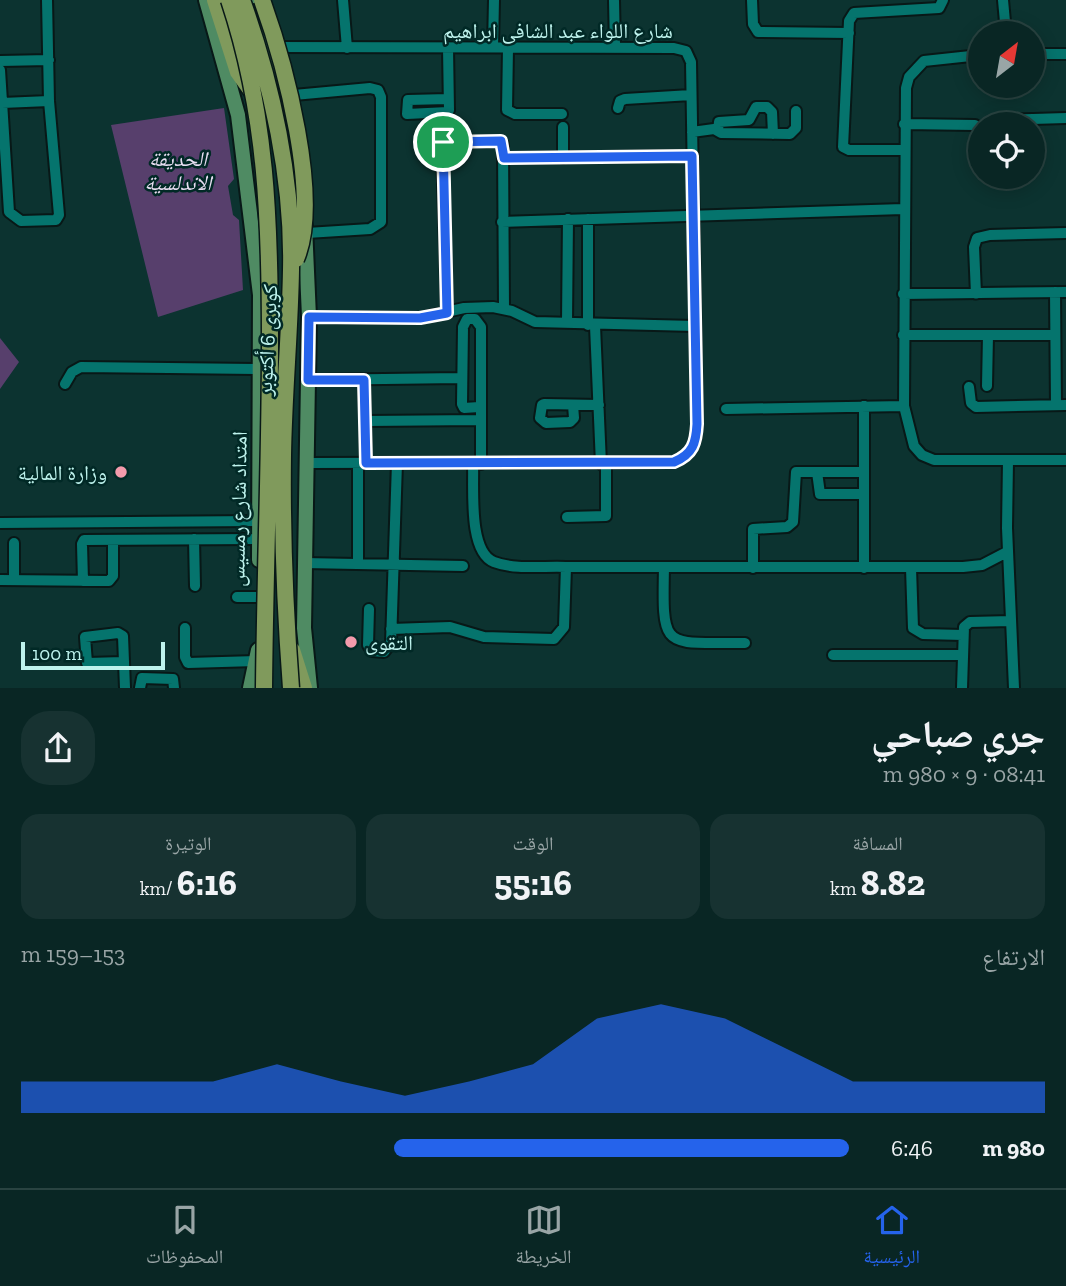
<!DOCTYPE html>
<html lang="ar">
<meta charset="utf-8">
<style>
:root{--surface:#092624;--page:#173231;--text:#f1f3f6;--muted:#99a5a6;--line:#294341;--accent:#2563eb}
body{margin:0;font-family:"Zilla Slab","Noto Naskh Arabic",serif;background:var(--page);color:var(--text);direction:rtl;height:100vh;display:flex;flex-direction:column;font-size:26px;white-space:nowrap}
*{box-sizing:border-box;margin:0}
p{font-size:23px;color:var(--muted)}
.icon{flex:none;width:38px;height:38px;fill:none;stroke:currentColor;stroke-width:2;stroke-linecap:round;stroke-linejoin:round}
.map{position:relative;height:688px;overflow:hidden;direction:ltr}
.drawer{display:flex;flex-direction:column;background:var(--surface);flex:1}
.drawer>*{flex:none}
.needle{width:46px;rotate:31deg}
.tools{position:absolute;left:968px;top:21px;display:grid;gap:14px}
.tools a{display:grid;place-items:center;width:77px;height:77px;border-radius:50%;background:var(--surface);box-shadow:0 4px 18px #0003,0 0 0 2px var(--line);font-size:35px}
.scale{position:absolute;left:21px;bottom:18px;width:144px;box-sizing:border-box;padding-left:7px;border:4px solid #bef3ed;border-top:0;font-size:19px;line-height:24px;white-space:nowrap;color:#bef3ed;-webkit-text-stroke:5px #012926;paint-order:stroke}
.pin{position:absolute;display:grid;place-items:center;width:60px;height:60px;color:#fff;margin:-30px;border:4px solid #fff;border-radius:50%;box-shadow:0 2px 7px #0007}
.round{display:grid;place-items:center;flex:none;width:74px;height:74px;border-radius:28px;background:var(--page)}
.headline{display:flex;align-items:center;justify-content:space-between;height:119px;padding:0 21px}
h1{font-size:38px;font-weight:700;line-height:52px}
.figures{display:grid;grid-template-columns:repeat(3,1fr);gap:10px;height:119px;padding:7px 21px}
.figures div{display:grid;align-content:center;border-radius:18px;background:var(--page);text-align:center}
.figures b{font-size:35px;font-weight:700}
.figures small{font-size:19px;font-weight:400}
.figures p{font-size:19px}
.chart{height:196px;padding:14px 21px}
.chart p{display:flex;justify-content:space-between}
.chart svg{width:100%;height:126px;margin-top:7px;fill:var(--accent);opacity:.7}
ul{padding:0 21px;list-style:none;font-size:23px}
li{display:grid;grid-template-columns:112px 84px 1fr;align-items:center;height:52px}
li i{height:18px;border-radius:9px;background:var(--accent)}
.menu{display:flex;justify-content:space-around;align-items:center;height:98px;border-top:2px solid var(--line);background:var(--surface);font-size:19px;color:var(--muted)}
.menu a{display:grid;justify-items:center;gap:4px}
.menu .on{color:var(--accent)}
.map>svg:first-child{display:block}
.green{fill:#573f6c}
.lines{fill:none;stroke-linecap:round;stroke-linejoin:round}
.minor-casing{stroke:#081817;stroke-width:14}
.major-casing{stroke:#081817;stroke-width:18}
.highway-casing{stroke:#081817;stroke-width:19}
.minor{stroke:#05746d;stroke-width:10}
.major{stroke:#4f8b63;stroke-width:14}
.highway{stroke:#809a5c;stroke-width:16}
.highway-bridge-casing{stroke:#081817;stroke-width:19;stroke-linecap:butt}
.highway-bridge{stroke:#809a5c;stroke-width:16}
.route-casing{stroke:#fff;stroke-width:14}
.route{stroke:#2563eb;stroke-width:9}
.poi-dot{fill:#f39aab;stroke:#012926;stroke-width:2.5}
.labels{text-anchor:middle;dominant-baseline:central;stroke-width:5;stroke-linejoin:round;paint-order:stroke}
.street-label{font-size:21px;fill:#bef3ed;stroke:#012926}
.park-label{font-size:21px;font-style:italic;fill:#e8def2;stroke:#012926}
.poi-label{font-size:21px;fill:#bef3ed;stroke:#012926;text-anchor:end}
</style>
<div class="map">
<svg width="1066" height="688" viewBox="0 0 1066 688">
<rect width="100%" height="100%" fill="#0c3330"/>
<!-- green -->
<path class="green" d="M 224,108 L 234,179 L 228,186 L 233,215 L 239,220 L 243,290 L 158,317 L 111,125 Z
M 0,338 L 19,362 L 0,389 Z"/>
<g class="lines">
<!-- minor casing -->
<g class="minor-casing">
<path id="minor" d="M 343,0 L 347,48
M 752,0 L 753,24 L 758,32 L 849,33
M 1003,0 L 1006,33
M 614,1 L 615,47
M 273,47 L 674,48 L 686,51 L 691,62 L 697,424 C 696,443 693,454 674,462 L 306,463
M 493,47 L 494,0
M 448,48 L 449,110 L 448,112 L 407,114 L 408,100 L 448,99
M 508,48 L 507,110 L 515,114 L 562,114
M 1032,54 L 1066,54
M 980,55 L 924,61 L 909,77 L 906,88 L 904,406 L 914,446 L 922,455 L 934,460 L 1066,460
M 0,61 L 49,60
M 0,70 L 9,212 L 21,221 L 56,220 L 59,215 L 49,101 L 47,0
M 283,96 L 370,88 L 378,90 L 381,97 L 381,222 L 370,229 L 307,233
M 2,103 L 49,101
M 618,108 L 620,101 L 625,99 L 691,95
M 441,115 L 447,313
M 904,124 L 975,125
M 998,124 L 1001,120 L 1066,118
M 718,130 L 719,122 L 749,120 L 756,107 L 767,107 L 772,112 L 773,134
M 692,132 L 714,129 L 721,133 L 790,134 L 796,128 L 796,111
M 443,142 L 499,141 L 503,144 L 504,308
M 904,150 L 849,150 L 843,147 L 849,21 L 854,13 L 939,8 L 943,0
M 504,158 L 692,156
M 563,158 L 563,127
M 588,219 L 588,325
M 502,222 L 903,209
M 1055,292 L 1056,405
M 903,294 L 1066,292
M 976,294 L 974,247 L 977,238 L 990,235 L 1066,233
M 309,317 L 420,318 L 464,308 L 493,307 L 512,311 L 535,322 L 694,326
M 567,323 L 568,219
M 595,326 L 601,464
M 903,335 L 1054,335
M 308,380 L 460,378
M 364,380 L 366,463
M 65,384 L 72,372 L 81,367 L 260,369
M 987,386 L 988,335
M 969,387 L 971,403 L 976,407 L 1066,405
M 573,405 L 574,418 L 570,422 L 546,423 L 540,418 L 542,405 L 544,404 L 599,405
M 479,407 L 464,408 L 462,404 L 463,327 L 467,319 L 475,319 L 481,327 L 481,464
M 726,409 L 904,406
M 366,421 L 480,420
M 1008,461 L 1007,528 L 1014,688
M 358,463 L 358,564
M 473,464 C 474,488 468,552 494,562 C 515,570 543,566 566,567 L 963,567 L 982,565 L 1007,552
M 817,472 L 820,494 L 864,494
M 567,517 L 606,516 L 606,464
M 0,523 L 260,521
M 194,539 L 195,586
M 304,563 L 463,566
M 664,568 C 662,653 664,642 745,643
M 753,568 L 753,529 L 787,527 L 793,522 L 796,472 L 864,472
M 864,568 L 864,406
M 911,568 L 913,628 L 923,634 L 963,635
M 14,579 L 14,543
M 0,580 L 109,581 L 113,576 L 113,540
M 83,581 L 82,544 L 84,540 L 259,539
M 237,597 L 259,597
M 369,609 L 368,645 L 372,651 L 384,652 L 391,643 L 397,463
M 185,628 L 185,657 L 188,663 L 258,661
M 391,629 L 450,627 L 484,637 L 554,639 L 564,627 L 566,567
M 833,655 L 962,655
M 123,662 L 87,663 L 85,637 L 118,633 L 123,636 L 125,688
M 140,688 L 142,678 L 173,679 L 174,688
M 962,688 L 964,627 L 970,622 L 1011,621"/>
</g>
<!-- major casing -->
<g class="major-casing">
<path id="major" d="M 206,0 L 238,115 L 260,295 L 259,560
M 253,0 L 281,96 L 298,189
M 305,226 L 309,317 L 304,628 L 310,688
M 250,688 L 258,650"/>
</g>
<!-- highway casing -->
<g class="highway-casing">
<path id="highway" d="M 215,0 L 238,72 L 255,96
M 292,650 L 304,688"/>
</g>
<!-- minor -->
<use href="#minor" class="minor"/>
<!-- major -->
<use href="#major" class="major"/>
<!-- highway -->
<use href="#highway" class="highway"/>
<!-- highway-bridge casing -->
<g class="highway-bridge-casing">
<path id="highway-bridge" d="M 229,0 C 267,114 270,223 270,342 C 270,457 265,572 264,688
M 242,0 C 272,84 293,180 291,270 C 290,331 284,393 283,455 C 282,532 285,610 291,688
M 262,0 C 284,61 322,199 296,259"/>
</g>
<!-- highway-bridge -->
<use href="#highway-bridge" class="highway-bridge"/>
</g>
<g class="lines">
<!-- route casing -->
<g class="route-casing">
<path id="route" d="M 501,141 L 504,158 L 692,156 L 697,424 C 696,443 693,454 674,462 L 366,463 L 364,380 L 308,380 L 309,317 L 420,318 L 447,313 L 443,142 Z"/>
</g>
<!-- route -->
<use href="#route" class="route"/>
</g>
<!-- markers -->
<g class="poi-dot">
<circle cx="121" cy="472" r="7"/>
<circle cx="351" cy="642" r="7"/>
</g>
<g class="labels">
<!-- street labels -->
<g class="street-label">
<text x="558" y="30">شارع اللواء عبد الشافى ابراهيم</text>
<text transform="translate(267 340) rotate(-87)">كوبرى 6 أكتوبر</text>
<text transform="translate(238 509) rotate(-89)">امتداد شارع رمسيس</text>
</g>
<!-- park labels -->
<g class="park-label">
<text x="178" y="158">الحديقة<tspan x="178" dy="24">الاندلسية</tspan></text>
</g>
<!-- poi labels -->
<g class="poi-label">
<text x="107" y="472">وزارة المالية</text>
<text x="365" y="642" text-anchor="start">التقوى</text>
</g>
</g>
</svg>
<div class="tools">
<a><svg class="needle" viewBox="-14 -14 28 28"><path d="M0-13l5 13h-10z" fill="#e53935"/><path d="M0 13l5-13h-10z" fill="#99a5a6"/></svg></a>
<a><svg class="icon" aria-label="locate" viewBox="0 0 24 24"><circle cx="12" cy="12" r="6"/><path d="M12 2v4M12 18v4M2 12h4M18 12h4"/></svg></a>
</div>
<div class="scale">100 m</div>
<div class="pin" style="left:443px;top:142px;background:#1e9e55"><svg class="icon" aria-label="arrive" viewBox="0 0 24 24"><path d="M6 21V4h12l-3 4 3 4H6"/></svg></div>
</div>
<section class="drawer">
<div class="headline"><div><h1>جري صباحي</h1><p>08:41 · 9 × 980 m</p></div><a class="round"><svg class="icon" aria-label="share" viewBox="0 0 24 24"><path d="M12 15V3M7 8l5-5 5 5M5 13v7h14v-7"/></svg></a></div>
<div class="figures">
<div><p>المسافة</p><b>8.82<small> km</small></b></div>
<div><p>الوقت</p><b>55:16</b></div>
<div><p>الوتيرة</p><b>6:16<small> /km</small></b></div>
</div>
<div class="chart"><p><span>الارتفاع</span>153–159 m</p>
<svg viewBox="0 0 160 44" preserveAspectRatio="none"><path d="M0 44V33L10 33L20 33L30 33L40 27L50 33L60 38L70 33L80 27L90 11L100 6L110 11L120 22L130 33L140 33L150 33L160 33V44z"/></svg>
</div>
<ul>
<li><b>980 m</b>6:46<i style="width:55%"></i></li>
</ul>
</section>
<nav class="menu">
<a class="on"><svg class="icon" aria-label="home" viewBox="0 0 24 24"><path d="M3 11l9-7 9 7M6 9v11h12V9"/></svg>الرئيسية</a>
<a><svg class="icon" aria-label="map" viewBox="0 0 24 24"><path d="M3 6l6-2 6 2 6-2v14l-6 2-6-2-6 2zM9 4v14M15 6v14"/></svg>الخريطة</a>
<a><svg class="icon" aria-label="saved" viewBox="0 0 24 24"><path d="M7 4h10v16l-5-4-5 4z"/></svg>المحفوظات</a>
</nav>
